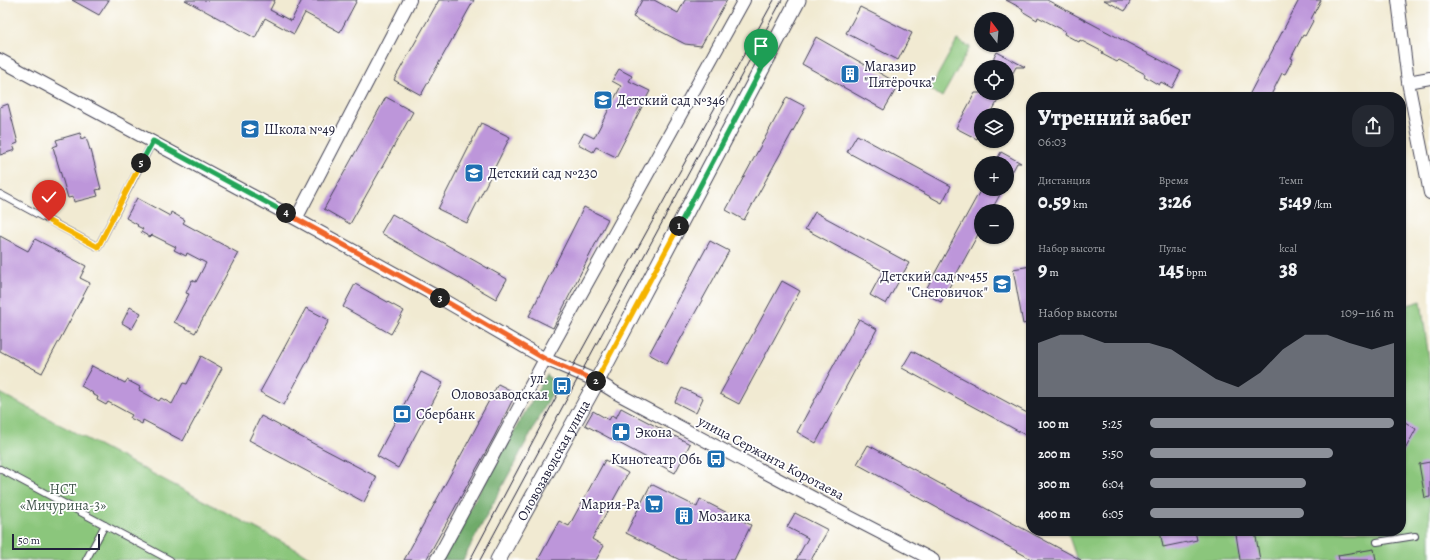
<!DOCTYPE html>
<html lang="ru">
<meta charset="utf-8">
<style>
:root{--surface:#171b24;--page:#242831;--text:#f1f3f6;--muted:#9ea1a6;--accent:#8c9099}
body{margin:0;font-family:Alegreya,serif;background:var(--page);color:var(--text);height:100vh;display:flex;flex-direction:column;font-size:15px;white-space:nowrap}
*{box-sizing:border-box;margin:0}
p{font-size:13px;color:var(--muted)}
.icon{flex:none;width:22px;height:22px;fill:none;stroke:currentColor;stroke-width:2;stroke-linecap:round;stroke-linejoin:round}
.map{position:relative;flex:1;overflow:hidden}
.side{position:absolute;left:1026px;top:92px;width:380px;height:444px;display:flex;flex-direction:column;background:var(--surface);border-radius:16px;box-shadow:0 1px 3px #0004}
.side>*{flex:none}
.needle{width:26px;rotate:344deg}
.buttons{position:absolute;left:974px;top:12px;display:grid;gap:8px}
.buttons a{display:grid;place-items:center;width:40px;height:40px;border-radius:50%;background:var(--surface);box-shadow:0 1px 3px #0004;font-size:20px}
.scale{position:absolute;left:12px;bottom:10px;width:88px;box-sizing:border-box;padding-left:4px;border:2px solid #22223b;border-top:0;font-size:11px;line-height:14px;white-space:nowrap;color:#22223b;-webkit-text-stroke:3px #fff;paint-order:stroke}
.pin{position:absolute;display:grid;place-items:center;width:34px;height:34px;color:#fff;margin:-41px -17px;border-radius:50% 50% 50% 0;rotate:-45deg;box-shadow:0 0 4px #0007}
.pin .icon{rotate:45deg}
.km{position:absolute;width:20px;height:20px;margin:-10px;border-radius:50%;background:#222;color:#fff;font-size:11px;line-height:20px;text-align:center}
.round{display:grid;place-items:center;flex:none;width:42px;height:42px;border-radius:16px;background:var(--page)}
.head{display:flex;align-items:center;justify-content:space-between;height:68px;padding:0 12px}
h1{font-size:22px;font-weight:800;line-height:30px}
.metrics{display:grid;grid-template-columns:repeat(3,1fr);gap:6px;height:68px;padding:4px 12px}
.metrics div{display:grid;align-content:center}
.metrics b{font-size:20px;font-weight:800}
.metrics small{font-size:11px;font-weight:400}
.metrics p{font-size:11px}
.chart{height:112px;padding:8px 12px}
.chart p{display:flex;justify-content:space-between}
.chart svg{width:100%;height:72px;margin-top:4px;fill:var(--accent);opacity:.7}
ul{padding:0 12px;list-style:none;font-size:13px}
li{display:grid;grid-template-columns:64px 48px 1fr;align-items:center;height:30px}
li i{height:10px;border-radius:5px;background:var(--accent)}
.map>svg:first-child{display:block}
.green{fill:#8bc67b;stroke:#56745b}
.forest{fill:#70ab6b;stroke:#496653}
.building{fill:#bd96da}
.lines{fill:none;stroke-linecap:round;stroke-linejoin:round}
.service-casing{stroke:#414052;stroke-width:8}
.minor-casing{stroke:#414052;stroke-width:14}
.tertiary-casing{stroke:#414052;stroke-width:17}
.service{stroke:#fff;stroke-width:6}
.minor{stroke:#fff;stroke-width:12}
.tertiary{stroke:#fff;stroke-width:15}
.tram{stroke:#22223b;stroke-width:1}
.split-1-casing{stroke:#fff;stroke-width:8}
.split-2-casing{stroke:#fff;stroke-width:8}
.split-3-casing{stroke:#fff;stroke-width:8}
.split-4-casing{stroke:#fff;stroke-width:8}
.split-5-casing{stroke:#fff;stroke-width:8}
.split-6-casing{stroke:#fff;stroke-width:8}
.split-1{stroke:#22a559;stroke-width:5}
.split-2{stroke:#f5b400;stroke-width:5}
.split-3{stroke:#f0652b;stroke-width:5}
.split-4{stroke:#f0652b;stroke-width:5}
.split-5{stroke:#22a559;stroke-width:5}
.split-6{stroke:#f5b400;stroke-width:5}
.labels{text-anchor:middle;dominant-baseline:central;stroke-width:3.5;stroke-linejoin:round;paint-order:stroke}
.poi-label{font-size:14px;fill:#22223b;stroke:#fff;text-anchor:start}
.street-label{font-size:14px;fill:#22223b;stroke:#fff}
.park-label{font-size:14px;fill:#475b51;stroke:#fff}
</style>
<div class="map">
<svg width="1430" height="560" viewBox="0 0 1430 560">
<rect width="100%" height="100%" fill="#fff"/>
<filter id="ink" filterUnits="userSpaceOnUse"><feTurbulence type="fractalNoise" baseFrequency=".025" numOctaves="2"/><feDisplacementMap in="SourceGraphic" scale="8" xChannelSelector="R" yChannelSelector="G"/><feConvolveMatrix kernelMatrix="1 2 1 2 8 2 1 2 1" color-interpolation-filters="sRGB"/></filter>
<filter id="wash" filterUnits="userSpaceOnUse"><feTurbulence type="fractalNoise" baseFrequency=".012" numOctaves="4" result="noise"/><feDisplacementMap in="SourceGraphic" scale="16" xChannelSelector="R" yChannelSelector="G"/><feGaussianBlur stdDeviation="0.9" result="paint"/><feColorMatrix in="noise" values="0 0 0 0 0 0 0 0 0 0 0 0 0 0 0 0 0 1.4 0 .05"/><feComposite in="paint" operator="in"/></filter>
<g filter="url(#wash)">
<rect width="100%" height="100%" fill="#f1ead2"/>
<!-- green -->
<path class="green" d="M 957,40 L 970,47 L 942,97 L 930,89 Z
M 1421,301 L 1430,367 L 1430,560 L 1077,560 L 1067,531 L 1401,531 L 1401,307 Z
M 0,393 L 316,560 L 0,560 Z"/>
<!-- forest -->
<path class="forest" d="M 547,374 L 556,386 L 463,560 L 440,560 Z"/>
<g id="blocks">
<!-- building -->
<path class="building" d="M 72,0 L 109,0 L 99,15 Z
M 185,0 L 275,0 L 270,10 L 291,21 L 302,0 L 357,0 L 340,32 L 305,13 L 294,34 L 265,18 L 255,38 Z
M 439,0 L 474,0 L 421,95 L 394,80 Z
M 642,0 L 654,0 L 678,13 L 685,0 L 727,0 L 701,46 L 685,44 L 633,17 Z
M 1006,0 L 1047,0 L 1181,71 L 1172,88 L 1161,82 L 1159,85 L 1144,76 L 1145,74 L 1119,60 L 1117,62 L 1102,54 L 1103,52 L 1080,40 L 1079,42 L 1064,34 L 1065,31 L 1038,17 L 1037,20 L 1022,11 L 1023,9 Z
M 1104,0 L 1131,0 L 1125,11 Z
M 1299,0 L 1321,0 L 1311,19 L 1313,21 L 1305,36 L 1303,35 L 1291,58 L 1293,59 L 1285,74 L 1282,73 L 1270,97 L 1248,97 Z
M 860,7 L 912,33 L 898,60 L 846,33 Z
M 816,37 L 899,84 L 884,110 L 802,64 Z
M 997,52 L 1025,67 L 1016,67 L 1007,84 L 1007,67 L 989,67 Z
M 619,69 L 632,76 L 629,81 L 650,91 L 616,157 L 596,147 L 593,152 L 578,144 L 584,133 L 594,138 L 621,86 L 612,81 Z
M 975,93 L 1002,93 L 990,115 L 981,115 L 981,132 L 977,139 L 956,128 Z
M 386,97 L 413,112 L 350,224 L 324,209 Z
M 787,97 L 806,107 L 744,220 L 726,210 Z
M 8,104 L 18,143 L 13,145 L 15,150 L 0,155 L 0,107 Z
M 481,123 L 510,137 L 467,223 L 438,209 Z
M 80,133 L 81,139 L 86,137 L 90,150 L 91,150 L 101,189 L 96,190 L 98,196 L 74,202 L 73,197 L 68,198 L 53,147 L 58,145 L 56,140 Z
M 857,135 L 951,186 L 942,203 L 847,152 Z
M 1001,152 L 1021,163 L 1017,163 L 1007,182 L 1007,163 L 995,163 Z
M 981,189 L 1003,189 L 991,211 L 981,211 L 981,229 L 941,302 L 924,293 Z
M 137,198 L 170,216 L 171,212 L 185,220 L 183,223 L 238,253 L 195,333 L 174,322 L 189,294 L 186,293 L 192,280 L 196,282 L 206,263 L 187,253 L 186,256 L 174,250 L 176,247 L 152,235 L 150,237 L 141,232 L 143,229 L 137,226 L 138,225 L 126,218 Z
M 584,207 L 608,219 L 553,328 L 529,316 Z
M 815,212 L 909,263 L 886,304 L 870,295 L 883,271 L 805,229 Z
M 392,214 L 507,279 L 496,299 L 381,233 Z
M 0,236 L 28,251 L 35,239 L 86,266 L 80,278 L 90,283 L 42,373 L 0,351 Z
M 710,241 L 729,251 L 667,364 L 649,354 Z
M 1031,266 L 1031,322 L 1023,324 L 1013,269 Z
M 782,281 L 800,291 L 739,404 L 720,394 Z
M 355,284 L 404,311 L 391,334 L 343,307 Z
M 130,307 L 141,313 L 132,329 L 122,323 Z
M 306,308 L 329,320 L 284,405 L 260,392 Z
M 859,319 L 877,329 L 816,443 L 797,432 Z
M 912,351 L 1031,415 L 1031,438 L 902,368 Z
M 201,356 L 222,368 L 183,441 L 143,420 L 142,424 L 130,418 L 132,415 L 108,402 L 106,405 L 97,400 L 98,397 L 92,394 L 93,393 L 81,386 L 92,366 L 125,383 L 127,380 L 140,387 L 139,390 L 159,401 L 161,398 L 172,404 L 183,383 L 187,384 Z
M 421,372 L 443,383 L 398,468 L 377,456 Z
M 498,384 L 516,393 L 494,437 L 426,560 L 404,560 L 479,422 L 478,421 Z
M 682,388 L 703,398 L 696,413 L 675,402 Z
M 621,408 L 690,444 L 675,473 L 585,425 L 593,411 L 609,420 L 612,415 L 616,418 Z
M 261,416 L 377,477 L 364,502 L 249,440 Z
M 1401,422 L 1404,424 L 1405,422 L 1416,429 L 1401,457 Z
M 868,445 L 924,475 L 1081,560 L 1033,560 L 857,464 Z
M 605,460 L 628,473 L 592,539 L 604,546 L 596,560 L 538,560 L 559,521 L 569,526 Z
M 1430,462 L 1430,497 L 1425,498 L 1419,464 Z
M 651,484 L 697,507 L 700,499 L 751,525 L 734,560 L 680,560 L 626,533 Z
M 795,513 L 828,530 L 811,560 L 796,560 L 808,538 L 787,527 Z
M 1160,531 L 1195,531 L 1197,540 L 1163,547 Z
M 1251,531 L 1255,531 L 1260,560 L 1240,560 L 1236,534 Z
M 1374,549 L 1376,560 L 1339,560 L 1338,555 Z"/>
</g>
</g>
<g filter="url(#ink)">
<use href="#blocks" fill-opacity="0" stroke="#414052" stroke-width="1"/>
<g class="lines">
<!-- service casing -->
<g class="service-casing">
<path id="service" d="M 0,194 L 98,247 L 153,141
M 0,469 L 170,560
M 1377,542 L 1415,536
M 86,560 L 105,525"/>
</g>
<!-- minor casing -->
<g class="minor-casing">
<path id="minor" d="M 1398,0 L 1408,82 L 1430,193
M 0,60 L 296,219 L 445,301 L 545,359 L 597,381 L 618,394 L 819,501 L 933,560
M 1408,82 L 1430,78
M 296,219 L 410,0
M 436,560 L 440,554 L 545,359 L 744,0"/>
</g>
<!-- tertiary casing -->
<g class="tertiary-casing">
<g id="tertiary">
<path id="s1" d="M 498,560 L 597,381 L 798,0"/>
</g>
</g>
<!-- service -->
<use href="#service" class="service"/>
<!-- minor -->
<use href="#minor" class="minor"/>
<!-- tertiary -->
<use href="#tertiary" class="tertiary"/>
<!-- tram -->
<path class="tram" d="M 470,560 L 562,386 L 774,0
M 480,560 L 782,0"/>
</g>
</g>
<g class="lines" filter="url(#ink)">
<!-- split-1 casing -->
<g class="split-1-casing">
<path id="split-1" d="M 679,226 L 761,70"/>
</g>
<!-- split-2 casing -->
<g class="split-2-casing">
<path id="split-2" d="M 596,381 L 679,226"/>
</g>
<!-- split-3 casing -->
<g class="split-3-casing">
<path id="split-3" d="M 440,298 L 545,359 L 596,381"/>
</g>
<!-- split-4 casing -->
<g class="split-4-casing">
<path id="split-4" d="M 286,213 L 440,298"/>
</g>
<!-- split-5 casing -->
<g class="split-5-casing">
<path id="split-5" d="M 141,163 L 153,141 L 286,213"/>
</g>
<!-- split-6 casing -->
<g class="split-6-casing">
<path id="split-6" d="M 49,221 L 98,247 L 141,163"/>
</g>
<!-- split-1 -->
<use href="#split-1" class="split-1"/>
<!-- split-2 -->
<use href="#split-2" class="split-2"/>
<!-- split-3 -->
<use href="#split-3" class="split-3"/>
<!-- split-4 -->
<use href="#split-4" class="split-4"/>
<!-- split-5 -->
<use href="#split-5" class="split-5"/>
<!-- split-6 -->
<use href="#split-6" class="split-6"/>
</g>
<!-- icons -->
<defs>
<g id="building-square" transform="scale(1)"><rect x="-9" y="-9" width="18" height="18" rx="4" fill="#1f6fb2" stroke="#fff"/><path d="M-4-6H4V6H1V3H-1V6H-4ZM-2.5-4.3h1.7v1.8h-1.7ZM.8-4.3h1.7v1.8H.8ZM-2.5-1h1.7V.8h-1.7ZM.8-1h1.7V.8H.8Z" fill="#fff"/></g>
<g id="school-square" transform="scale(1)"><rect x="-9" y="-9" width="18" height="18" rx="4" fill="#1f6fb2" stroke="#fff"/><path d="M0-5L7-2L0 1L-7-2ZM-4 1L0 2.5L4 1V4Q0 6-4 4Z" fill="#fff"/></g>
<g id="bus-square" transform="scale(1)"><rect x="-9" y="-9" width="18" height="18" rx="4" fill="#1f6fb2" stroke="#fff"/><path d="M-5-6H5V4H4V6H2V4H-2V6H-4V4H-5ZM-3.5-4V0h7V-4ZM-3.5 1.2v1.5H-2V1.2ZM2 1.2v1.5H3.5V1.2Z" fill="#fff"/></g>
<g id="bank-square" transform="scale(1)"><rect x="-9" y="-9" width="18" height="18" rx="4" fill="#1f6fb2" stroke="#fff"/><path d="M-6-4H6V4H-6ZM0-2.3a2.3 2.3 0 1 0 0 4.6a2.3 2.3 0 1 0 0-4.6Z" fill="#fff"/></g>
<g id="pharmacy-square" transform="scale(1)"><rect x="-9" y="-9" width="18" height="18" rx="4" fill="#1f6fb2" stroke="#fff"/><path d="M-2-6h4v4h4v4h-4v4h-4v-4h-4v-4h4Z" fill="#fff"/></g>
<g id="supermarket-square" transform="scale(1)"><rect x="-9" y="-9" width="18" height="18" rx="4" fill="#1f6fb2" stroke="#fff"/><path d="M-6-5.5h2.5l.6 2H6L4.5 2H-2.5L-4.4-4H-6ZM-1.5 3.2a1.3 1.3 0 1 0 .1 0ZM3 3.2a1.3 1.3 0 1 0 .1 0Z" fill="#fff"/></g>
</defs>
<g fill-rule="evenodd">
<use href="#building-square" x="850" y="74"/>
<use href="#school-square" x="603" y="100"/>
<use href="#school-square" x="250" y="129"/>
<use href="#school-square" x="474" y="173"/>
<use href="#school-square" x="1002" y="284"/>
<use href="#bus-square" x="562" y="386"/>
<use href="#bank-square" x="402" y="414"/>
<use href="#pharmacy-square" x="621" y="432"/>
<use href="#bus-square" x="716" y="459"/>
<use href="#supermarket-square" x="654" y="504"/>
<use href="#building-square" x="684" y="516"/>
</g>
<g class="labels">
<!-- poi labels -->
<g class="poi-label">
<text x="864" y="66">Магазир<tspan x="864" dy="16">"Пятёрочка"</tspan></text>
<text x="617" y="100">Детский сад №346</text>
<text x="264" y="129">Школа №49</text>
<text x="488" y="173">Детский сад №230</text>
<text x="988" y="276" text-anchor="end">Детский сад №455<tspan x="988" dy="16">"Снеговичок"</tspan></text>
<text x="548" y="378" text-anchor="end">ул.<tspan x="548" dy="16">Оловозаводская</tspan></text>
<text x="416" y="414">Сбербанк</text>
<text x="635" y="432">Экона</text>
<text x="702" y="459" text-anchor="end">Кинотеатр Обь</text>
<text x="640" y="504" text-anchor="end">Мария-Ра</text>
<text x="698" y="516">Мозаика</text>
</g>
<!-- street labels -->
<g class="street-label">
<text transform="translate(771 458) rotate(28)">улица Сержанта Коротаева</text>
<text stroke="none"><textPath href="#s1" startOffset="114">Оловозаводская улица</textPath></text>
</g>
<!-- park labels -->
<g class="park-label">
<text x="63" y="489">НСТ<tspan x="63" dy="16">«Мичурина-3»</tspan></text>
</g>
</g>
</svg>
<div class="buttons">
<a><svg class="needle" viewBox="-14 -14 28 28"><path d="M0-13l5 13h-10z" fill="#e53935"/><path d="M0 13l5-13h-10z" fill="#9ea1a6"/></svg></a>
<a><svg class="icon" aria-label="locate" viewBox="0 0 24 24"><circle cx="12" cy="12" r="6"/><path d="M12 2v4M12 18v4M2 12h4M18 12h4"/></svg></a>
<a><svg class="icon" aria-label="layers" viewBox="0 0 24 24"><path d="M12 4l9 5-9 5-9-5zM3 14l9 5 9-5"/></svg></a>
<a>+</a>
<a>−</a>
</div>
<div class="scale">50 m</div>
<div class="pin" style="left:761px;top:70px;background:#1e9e55"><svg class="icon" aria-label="arrive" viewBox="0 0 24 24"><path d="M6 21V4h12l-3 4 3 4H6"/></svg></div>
<div class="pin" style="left:49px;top:221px;background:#d93025"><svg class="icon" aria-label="check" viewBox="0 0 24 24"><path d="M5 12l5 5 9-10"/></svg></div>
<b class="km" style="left:679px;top:226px">1</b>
<b class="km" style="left:596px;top:381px">2</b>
<b class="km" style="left:440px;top:298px">3</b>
<b class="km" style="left:286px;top:213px">4</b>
<b class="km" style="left:141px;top:163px">5</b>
<section class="side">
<div class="head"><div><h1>Утренний забег</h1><p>06:03</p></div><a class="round"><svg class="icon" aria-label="share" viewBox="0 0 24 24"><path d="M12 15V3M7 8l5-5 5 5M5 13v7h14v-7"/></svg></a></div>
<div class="metrics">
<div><p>Дистанция</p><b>0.59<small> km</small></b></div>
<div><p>Время</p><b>3:26</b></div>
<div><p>Темп</p><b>5:49<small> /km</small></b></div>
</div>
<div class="metrics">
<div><p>Набор высоты</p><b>9<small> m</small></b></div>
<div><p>Пульс</p><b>145<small> bpm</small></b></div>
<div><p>kcal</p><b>38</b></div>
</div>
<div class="chart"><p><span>Набор высоты</span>109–116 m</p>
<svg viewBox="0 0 160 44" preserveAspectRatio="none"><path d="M0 44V11L10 6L20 6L30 11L40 11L50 11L60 15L70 24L80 33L90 38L100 29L110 15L120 6L130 6L140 11L150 15L160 11V44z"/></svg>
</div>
<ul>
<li><b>100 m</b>5:25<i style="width:100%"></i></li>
<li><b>200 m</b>5:50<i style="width:75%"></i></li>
<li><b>300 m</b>6:04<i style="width:64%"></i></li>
<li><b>400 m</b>6:05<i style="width:63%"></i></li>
</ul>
</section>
</div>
